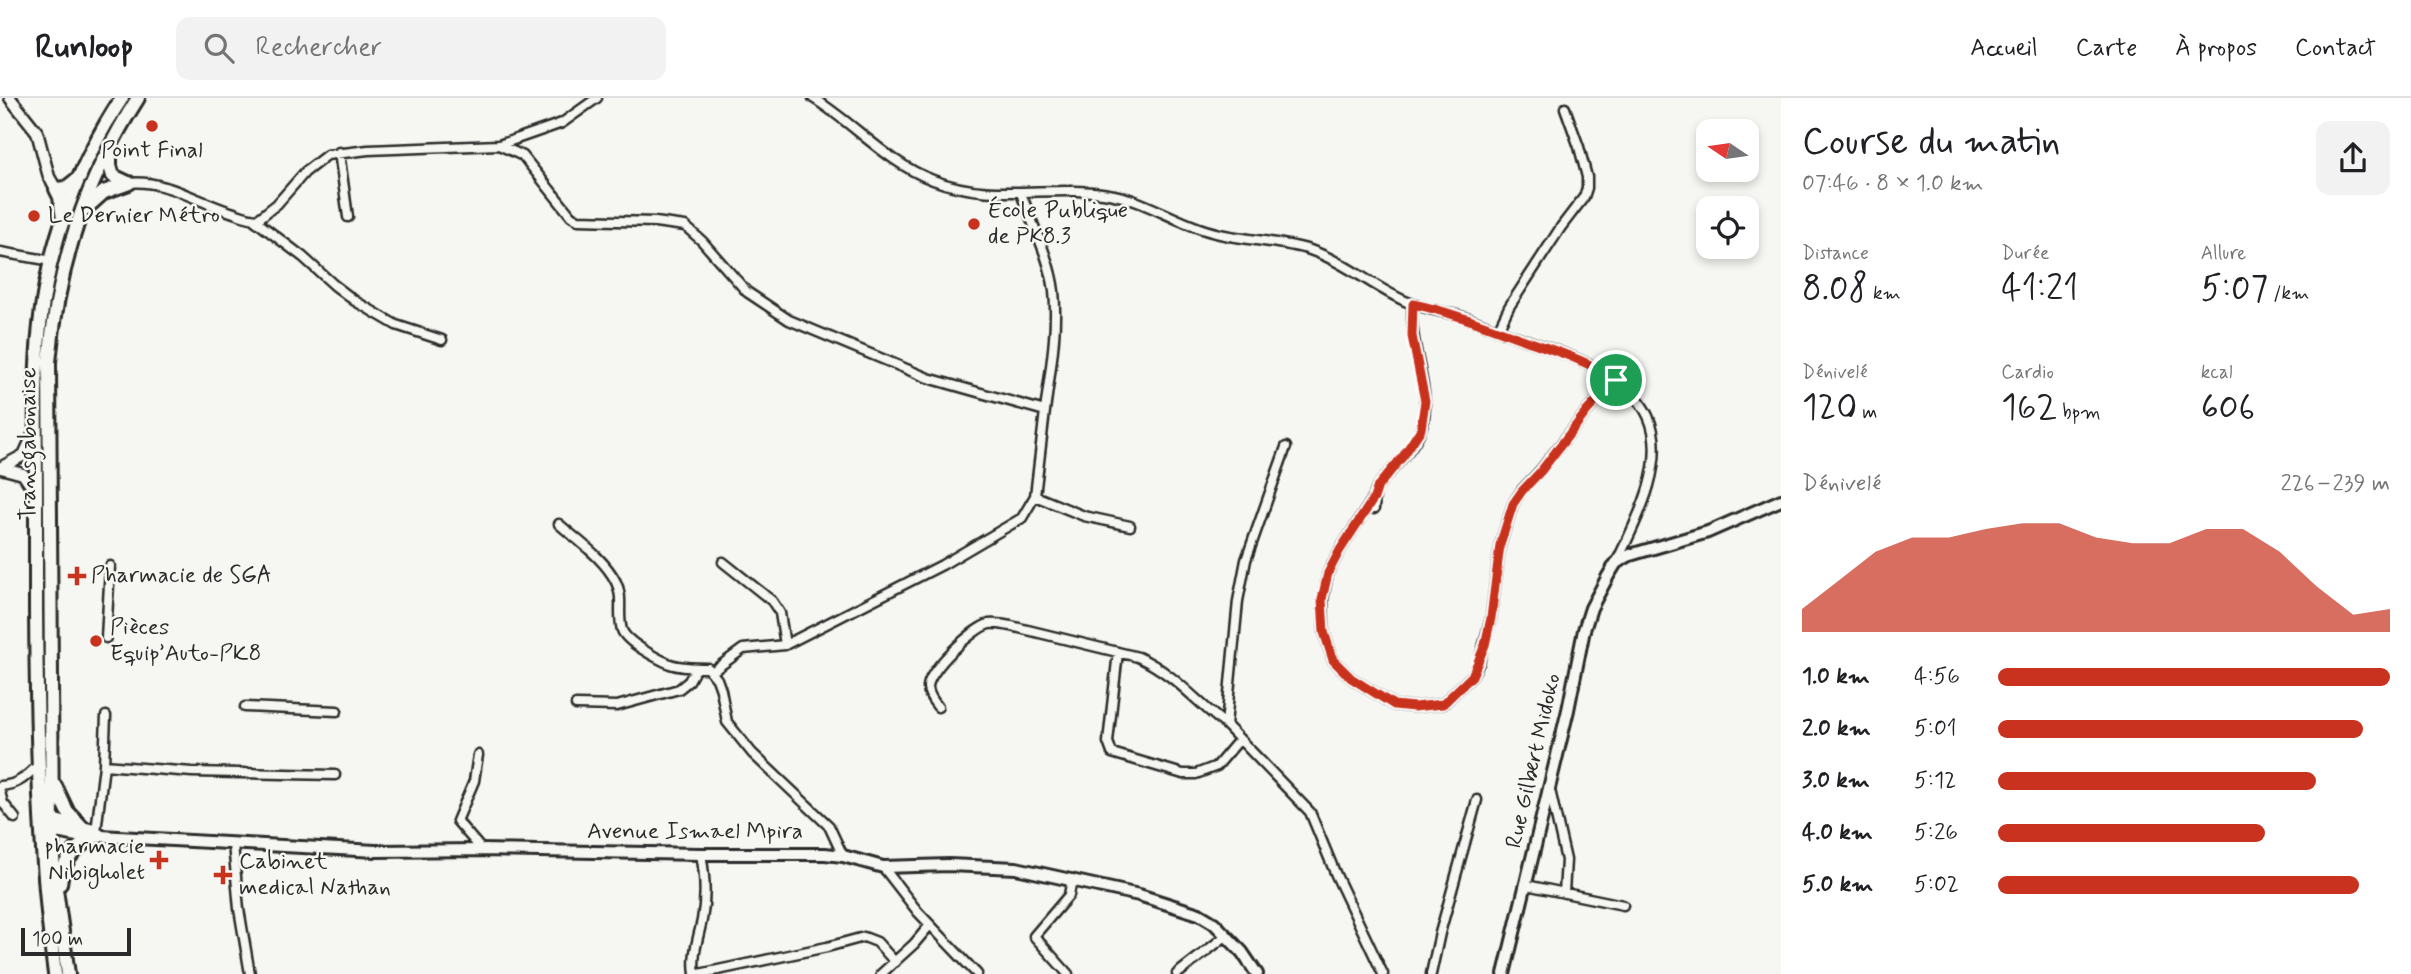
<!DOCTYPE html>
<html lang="fr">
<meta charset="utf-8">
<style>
:root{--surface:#fff;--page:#f2f2f2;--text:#202124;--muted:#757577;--line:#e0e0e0;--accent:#c8321e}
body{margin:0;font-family:Mynerve,sans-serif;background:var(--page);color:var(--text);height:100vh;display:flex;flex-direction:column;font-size:26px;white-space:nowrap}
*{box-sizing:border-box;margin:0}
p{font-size:23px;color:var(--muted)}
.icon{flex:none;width:38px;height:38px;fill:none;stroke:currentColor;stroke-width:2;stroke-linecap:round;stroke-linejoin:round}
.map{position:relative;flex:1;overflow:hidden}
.sheet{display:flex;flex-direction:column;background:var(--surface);width:630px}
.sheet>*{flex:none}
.needle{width:46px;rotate:283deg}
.tools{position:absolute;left:1696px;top:21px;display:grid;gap:14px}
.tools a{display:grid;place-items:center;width:63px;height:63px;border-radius:14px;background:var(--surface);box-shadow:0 4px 10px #0003;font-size:35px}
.scale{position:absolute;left:21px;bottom:18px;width:110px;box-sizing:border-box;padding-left:7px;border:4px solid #2b2b2b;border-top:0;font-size:19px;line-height:24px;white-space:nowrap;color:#2b2b2b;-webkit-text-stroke:5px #f6f6f2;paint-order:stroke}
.pin{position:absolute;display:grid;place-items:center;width:60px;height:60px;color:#fff;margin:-30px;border:4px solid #fff;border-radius:50%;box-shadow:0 2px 7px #0007}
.round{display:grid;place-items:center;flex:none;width:74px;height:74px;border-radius:14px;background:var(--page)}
.headline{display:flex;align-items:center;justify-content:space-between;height:119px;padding:0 21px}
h1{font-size:38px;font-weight:600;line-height:52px}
.figures{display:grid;grid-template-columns:repeat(3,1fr);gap:10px;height:119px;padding:7px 21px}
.figures div{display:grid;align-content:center}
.figures b{font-size:35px;font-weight:600}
.figures small{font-size:19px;font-weight:400}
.figures p{font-size:19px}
.chart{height:196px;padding:14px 21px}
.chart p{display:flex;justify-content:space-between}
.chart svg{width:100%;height:126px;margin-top:7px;fill:var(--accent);opacity:.7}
ul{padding:0 21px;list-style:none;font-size:23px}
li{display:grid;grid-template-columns:112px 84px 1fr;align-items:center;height:52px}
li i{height:18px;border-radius:9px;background:var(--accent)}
header{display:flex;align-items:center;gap:42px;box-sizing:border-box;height:98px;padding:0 35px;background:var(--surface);border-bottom:2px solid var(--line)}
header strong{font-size:33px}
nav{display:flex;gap:38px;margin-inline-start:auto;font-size:24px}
.search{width:490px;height:63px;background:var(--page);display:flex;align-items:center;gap:18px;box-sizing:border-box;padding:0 24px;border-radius:14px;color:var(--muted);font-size:26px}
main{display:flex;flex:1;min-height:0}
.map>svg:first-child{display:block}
.green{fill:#cae095;stroke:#7a8660;stroke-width:2}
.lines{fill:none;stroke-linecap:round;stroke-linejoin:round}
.minor-casing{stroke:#2b2b2b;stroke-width:13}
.tertiary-casing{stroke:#2b2b2b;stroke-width:15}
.secondary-casing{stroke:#2b2b2b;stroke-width:16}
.trunk-casing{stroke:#2b2b2b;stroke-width:18}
.minor{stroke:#f6f6f2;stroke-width:8}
.tertiary{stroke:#f6f6f2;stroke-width:10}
.secondary{stroke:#f6f6f2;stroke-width:10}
.trunk{stroke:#f6f6f2;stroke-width:12}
.route-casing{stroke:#fff;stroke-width:14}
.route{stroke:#c8321e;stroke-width:9}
.poi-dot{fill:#c8321e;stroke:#f6f6f2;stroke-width:2.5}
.labels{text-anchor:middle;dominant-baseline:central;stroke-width:5;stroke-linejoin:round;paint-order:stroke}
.poi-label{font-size:23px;fill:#2b2b2b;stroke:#f6f6f2;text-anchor:start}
.street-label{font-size:23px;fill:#2b2b2b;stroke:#f6f6f2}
</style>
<header>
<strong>Runloop</strong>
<div class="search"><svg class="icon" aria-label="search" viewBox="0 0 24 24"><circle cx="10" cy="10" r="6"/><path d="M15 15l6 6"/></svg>Rechercher</div>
<nav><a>Accueil</a><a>Carte</a><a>À propos</a><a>Contact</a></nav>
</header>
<main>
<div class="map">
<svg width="1781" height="876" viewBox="0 0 1781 876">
<rect width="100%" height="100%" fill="#f6f6f2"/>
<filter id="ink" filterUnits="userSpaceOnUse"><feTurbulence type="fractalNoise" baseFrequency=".0143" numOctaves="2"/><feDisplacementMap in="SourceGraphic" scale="14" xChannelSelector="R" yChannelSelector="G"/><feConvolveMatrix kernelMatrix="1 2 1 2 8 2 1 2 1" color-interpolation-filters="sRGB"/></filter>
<g filter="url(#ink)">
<!-- green -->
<path class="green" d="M 128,0 L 132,0 C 115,34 96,67 80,101 C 62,141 55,185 48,227 L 46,632 L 44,632 L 40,271 L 51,186 L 65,131 L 89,71 Z"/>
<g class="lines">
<!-- minor casing -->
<g class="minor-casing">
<path id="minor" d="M 813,0 C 854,25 887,65 933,82 C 995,106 1053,85 1114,97 C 1144,103 1170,120 1199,130 C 1235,143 1274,141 1310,152 C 1345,164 1372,188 1405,203 C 1421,210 1440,213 1457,217 C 1477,223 1497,232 1517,239 C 1561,255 1626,271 1648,318 C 1669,363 1636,424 1616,465
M 499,47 L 523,58 L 571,118 L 578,122 L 655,124 L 685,128 L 702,143 L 747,194 L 789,222 L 928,280 L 1045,313 L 1035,398 L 1022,420 L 942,467 L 785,547 L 743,551 L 713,573
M 339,54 L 348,119
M 129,85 C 164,81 198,104 231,114 C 240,117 249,121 258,121 L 277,106 L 305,74 L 327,57 L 368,52 L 499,47 L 562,25 L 597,0
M 1021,95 C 1032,126 1050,160 1054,193 C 1058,232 1050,274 1045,313
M 253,121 L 303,159 L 334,187 L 355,203 L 396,227 L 442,242
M 0,154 L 52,163
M 1498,232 L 1509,209 L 1561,129 L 1584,99 L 1587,90 L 1587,79 L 1579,49 L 1565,10
M 1286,349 L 1246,462 L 1238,503 L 1226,627 L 1310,714 L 1336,777 L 1383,876
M 1035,398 L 1084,418 L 1130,428
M 1374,399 L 1340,452 L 1328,475 L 1323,501 L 1324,534 L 1333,562 L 1351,580 L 1394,607 L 1414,609 L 1443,606 L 1472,578 L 1479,565 L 1491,520 L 1500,447 L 1513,406 L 1522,392 L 1540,373 L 1587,313 L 1616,282
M 1374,411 L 1375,395 L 1378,388 C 1392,370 1413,352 1421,331 C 1435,296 1407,248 1413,206
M 559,426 C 578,443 604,460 616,484 C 624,500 617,516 622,532 C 626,544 658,561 670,566 C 682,570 696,570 708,570 L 717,581 L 721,592 L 727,624 L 752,655 L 829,728 L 843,758
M 723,464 L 772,503 L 780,515 L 785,547
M 106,540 L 110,468
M 1118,554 L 1108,644 L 1112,655 L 1183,676 L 1196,676 L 1217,668 L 1239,642
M 576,607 L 617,608 L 679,591 L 689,583 L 696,570
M 245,609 L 337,613
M 938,609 C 934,604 928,597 928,589 C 928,573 973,530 989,526 C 996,525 1004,527 1011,528 L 1138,559 C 1175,576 1194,602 1226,627
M 478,657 L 474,683 L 457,723 L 482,752
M 104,667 L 192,674 L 335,677
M 0,688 C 18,687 26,679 38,667
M 1550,692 L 1566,762 L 1564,795
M 0,694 L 3,705 L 15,720
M 96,734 L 104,667 L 106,618
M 233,746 L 239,811 L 250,876
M 883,769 L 918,814 L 977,876
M 1526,787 L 1623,807
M 695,876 C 692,856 698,842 702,822 C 706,801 705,777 701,756
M 699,876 L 827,849 L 864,839 L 877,844 L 895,864
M 881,876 L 914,846 L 930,827
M 1068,876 L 1034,838 L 1069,797 L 1072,781
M 1177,876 L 1227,837
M 1431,876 L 1440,835 L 1477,702"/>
</g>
<!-- tertiary casing -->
<g class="tertiary-casing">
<path id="tertiary" d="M 10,0 L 37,34 L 49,79 L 56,91
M 0,370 L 24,357 L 33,337
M 1,370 L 23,376 L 35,394"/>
</g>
<!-- secondary casing -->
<g class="secondary-casing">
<path id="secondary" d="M 100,738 L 376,753 L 482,752 L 701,756 L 825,756 L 843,758 L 883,769 L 949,767 L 1016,770 L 1139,797 L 1199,816 L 1214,825 L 1242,854 L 1257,876
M 1504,876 L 1568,612 L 1584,532 L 1591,510 L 1608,478 L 1616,465 L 1630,457 L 1708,434 L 1781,402"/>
</g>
<!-- trunk casing -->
<g class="trunk-casing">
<path id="trunk" d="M 110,51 L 110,68 L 113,78 L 128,85
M 85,111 L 104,94 L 129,85
M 63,121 L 60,99 L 56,91 L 66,90 L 80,79
M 55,688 L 67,713 L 83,730
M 44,720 L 90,732 L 100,738
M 46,731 L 93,740
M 60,786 C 62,764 73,752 91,740
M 55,876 C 39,755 37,634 36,512 C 36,473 36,434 36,396 C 36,339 34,283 40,227 C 48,148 78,66 122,0
M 68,876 L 54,777 L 52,739 L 49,264 C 58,166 85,83 138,0"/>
</g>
<!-- minor -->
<use href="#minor" class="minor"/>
<!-- tertiary -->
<use href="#tertiary" class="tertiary"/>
<!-- secondary -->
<use href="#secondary" class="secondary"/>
<!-- trunk -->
<use href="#trunk" class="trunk"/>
</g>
</g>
<g class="lines" filter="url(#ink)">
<!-- route casing -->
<g class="route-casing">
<path id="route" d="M 1413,206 C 1451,214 1486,228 1522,241 C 1555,253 1587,262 1616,282 L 1587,313 L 1541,373 L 1522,393 L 1513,406 L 1500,447 L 1491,520 L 1485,547 L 1472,578 L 1443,606 L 1414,609 L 1394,607 L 1351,580 L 1333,562 L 1324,534 L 1322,501 L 1328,475 L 1340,452 L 1374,400 L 1378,388 L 1404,357 L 1421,331 L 1425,303 L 1412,238 Z"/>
</g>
<!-- route -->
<use href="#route" class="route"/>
</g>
<!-- markers -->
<g class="poi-dot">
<circle cx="152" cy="28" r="7"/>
<circle cx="34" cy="118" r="7"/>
<circle cx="974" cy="126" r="7"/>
<path d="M73.5 467.5h7v7h7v7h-7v7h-7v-7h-7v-7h7z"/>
<circle cx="96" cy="543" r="7"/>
<path d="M155.5 751.5h7v7h7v7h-7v7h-7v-7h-7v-7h7z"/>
<path d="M219.5 766.5h7v7h7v7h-7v7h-7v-7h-7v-7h7z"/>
</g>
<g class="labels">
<!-- poi labels -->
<g class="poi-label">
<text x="152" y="53" text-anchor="middle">Point Final</text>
<text x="988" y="113">École Publique<tspan x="988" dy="26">de PK8.3</tspan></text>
<text x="48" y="118">Le Dernier Métro</text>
<text x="91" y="478">Pharmacie de SGA</text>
<text x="110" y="530">Pièces<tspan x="110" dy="26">Equip’Auto-PK8</tspan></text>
<text x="145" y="749" text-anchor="end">pharmacie<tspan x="145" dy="26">Nibigholet</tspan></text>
<text x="239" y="764">Cabinet<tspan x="239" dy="26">medical Nathan</tspan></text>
</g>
<!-- street labels -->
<g class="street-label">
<text transform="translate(29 346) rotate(-90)">Transgabonaise</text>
<text transform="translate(1534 663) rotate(-77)">Rue Gilbert Midoko</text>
<text x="695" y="734">Avenue Ismael Mpira</text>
</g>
</g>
</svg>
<div class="tools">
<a><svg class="needle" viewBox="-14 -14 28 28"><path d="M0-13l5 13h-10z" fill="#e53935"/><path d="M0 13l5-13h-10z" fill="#757577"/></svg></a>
<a><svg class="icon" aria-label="locate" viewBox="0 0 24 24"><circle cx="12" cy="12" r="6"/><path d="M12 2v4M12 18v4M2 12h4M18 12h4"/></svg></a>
</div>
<div class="scale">100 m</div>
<div class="pin" style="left:1616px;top:282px;background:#1e9e55"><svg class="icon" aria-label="arrive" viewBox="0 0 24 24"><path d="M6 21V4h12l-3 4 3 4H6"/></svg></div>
</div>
<section class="sheet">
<div class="headline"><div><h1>Course du matin</h1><p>07:46 · 8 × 1.0 km</p></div><a class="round"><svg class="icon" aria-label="share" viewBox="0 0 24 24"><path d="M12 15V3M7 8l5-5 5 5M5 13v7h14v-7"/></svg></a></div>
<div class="figures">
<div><p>Distance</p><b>8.08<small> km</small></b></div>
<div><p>Durée</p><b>41:21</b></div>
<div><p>Allure</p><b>5:07<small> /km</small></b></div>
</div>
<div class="figures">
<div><p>Dénivelé</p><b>120<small> m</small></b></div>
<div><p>Cardio</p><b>162<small> bpm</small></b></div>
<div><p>kcal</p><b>606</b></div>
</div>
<div class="chart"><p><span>Dénivelé</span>226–239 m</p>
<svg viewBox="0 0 160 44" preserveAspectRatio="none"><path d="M0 44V36L10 26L20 16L30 11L40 11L50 8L60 6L70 6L80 11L90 13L100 13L110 8L120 8L130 16L140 28L150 38L160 36V44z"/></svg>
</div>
<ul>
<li><b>1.0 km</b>4:56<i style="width:100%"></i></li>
<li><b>2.0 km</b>5:01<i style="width:93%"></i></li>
<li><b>3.0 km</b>5:12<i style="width:81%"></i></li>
<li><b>4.0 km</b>5:26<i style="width:68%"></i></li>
<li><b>5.0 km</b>5:02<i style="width:92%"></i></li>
</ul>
</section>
</main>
